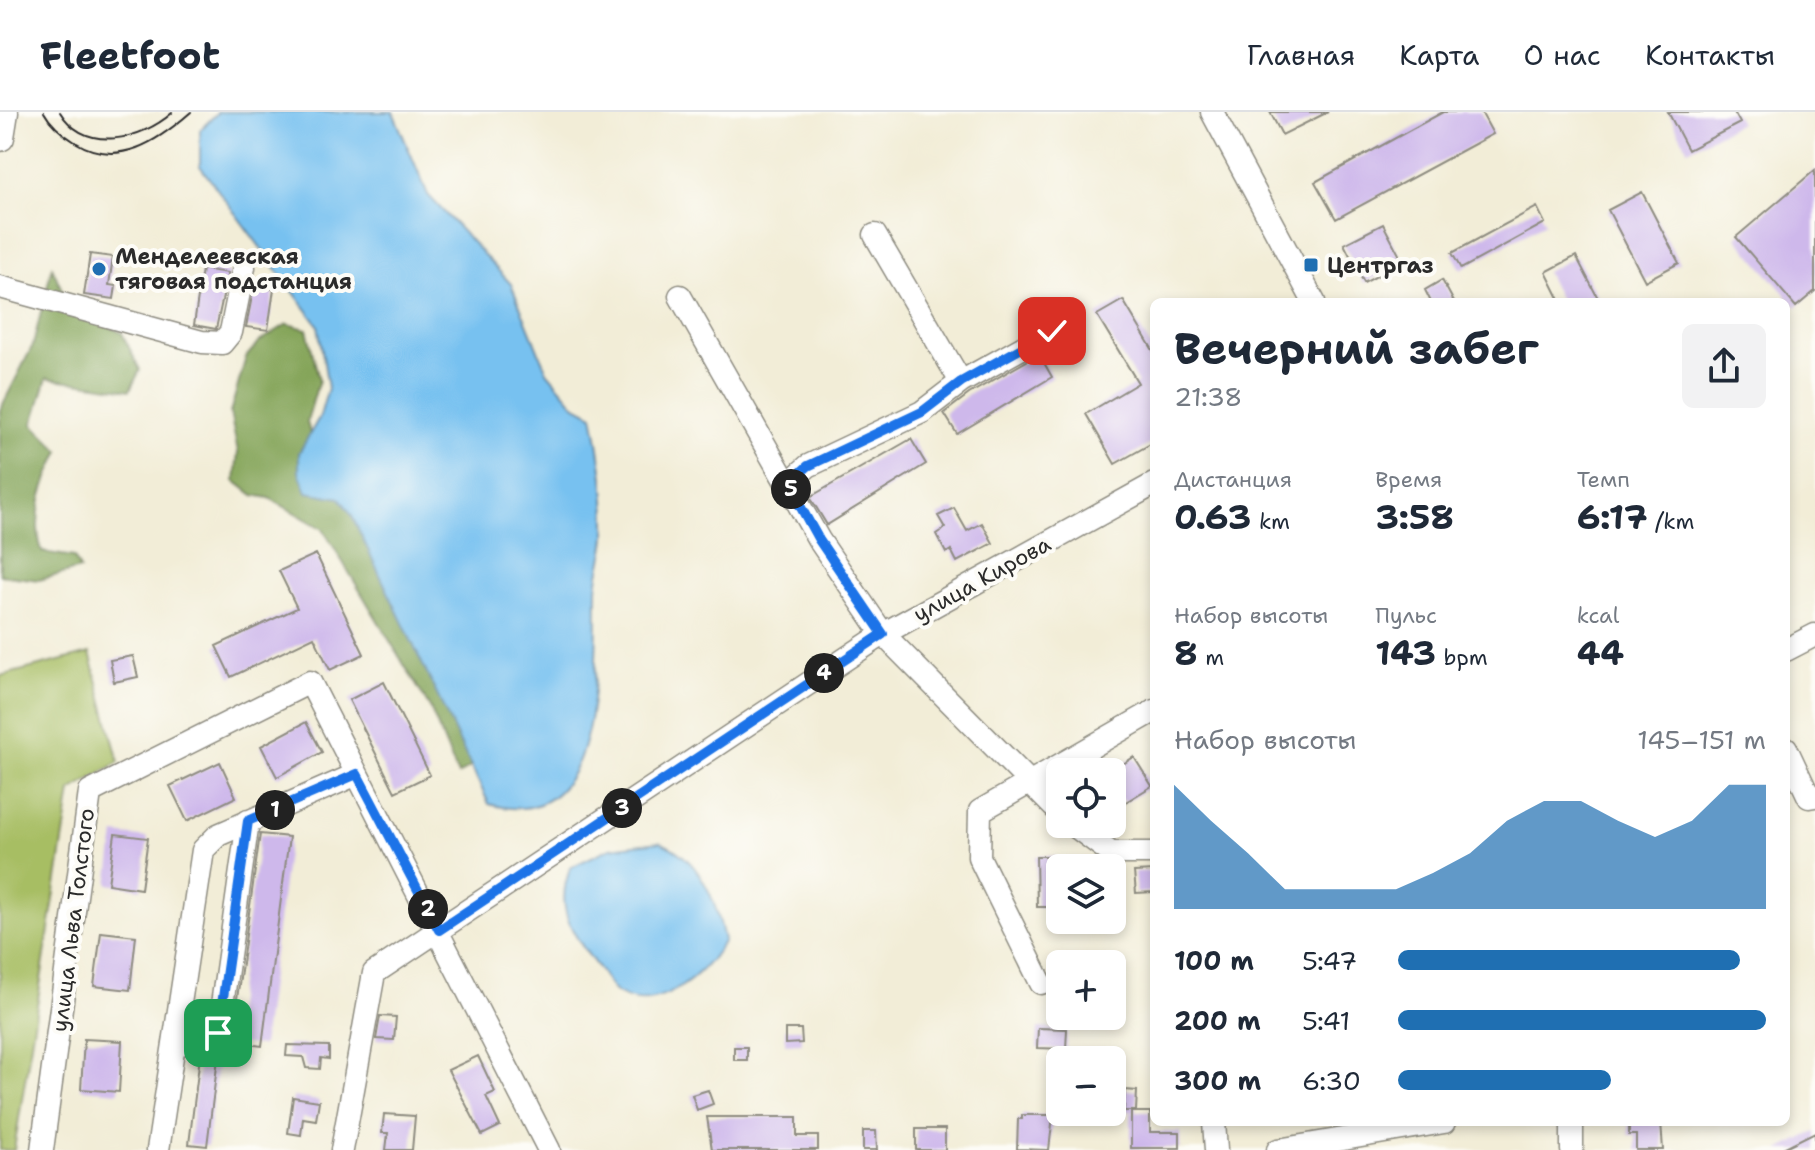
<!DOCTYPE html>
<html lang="ru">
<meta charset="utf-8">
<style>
:root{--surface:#fff;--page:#f2f2f3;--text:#1f2937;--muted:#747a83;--line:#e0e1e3;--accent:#1f6fb2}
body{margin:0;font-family:"Shantell Sans",sans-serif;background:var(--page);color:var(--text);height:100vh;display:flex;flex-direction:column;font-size:30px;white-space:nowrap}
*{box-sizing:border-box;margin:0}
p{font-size:26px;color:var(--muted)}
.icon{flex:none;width:44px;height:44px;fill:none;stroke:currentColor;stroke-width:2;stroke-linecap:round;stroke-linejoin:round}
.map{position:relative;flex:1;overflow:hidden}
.drawer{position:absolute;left:1150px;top:186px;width:640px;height:828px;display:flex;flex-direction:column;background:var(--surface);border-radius:12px;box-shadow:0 4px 12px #0003}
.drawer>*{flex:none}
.fabs{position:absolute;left:1046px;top:646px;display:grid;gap:16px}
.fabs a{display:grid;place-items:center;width:80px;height:80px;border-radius:12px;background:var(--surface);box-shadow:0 4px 12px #0003;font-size:40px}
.pin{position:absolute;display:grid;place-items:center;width:68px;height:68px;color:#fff;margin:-34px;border-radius:16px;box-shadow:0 4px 12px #0006}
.km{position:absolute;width:40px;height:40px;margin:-20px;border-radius:50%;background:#222;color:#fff;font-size:22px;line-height:40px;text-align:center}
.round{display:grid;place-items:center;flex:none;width:84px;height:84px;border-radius:12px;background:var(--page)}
.overview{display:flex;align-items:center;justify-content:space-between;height:136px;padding:0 24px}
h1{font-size:44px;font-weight:700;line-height:60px}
.metrics{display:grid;grid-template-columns:repeat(3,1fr);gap:12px;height:136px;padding:8px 24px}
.metrics div{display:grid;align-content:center}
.metrics b{font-size:34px;font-weight:700}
.metrics small{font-size:22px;font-weight:400}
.metrics p{font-size:22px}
.chart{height:224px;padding:16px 24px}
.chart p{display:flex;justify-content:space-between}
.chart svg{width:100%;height:144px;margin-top:8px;fill:var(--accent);opacity:.7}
ul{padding:0 24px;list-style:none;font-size:26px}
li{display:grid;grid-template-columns:128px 96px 1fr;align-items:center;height:60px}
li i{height:20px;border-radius:10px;background:var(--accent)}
header{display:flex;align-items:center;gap:48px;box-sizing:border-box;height:112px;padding:0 40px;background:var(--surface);border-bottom:2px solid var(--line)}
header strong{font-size:38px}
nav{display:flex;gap:44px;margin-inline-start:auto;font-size:28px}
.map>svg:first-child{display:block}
.green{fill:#a7be64;stroke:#697448;stroke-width:2}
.forest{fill:#85a55a;stroke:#586842;stroke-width:2}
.water{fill:#77c1f0;stroke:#51768e;stroke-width:2}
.building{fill:#ceb8eb}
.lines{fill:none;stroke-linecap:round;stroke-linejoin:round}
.minor-casing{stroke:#8e8c81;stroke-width:25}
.major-casing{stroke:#8e8c81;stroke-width:31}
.minor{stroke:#fff;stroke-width:22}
.major{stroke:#fff;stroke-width:28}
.tram{stroke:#2b2b2b;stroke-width:2}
.route-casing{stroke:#fff;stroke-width:16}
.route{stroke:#1a73e8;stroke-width:10}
.poi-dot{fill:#1f6fb2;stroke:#fdfcf7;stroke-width:3}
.labels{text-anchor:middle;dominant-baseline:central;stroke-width:8;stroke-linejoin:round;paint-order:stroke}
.poi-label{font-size:22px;font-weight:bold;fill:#2b2b2b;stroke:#fdfcf7;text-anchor:start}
.street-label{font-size:22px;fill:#2b2b2b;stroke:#fdfcf7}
</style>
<header>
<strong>Fleetfoot</strong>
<nav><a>Главная</a><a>Карта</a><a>О нас</a><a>Контакты</a></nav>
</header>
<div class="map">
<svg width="1815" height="1038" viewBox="0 0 1815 1038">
<rect width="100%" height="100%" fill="#fdfcf7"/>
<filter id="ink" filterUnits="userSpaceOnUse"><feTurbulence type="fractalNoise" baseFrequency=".0125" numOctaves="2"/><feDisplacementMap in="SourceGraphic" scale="16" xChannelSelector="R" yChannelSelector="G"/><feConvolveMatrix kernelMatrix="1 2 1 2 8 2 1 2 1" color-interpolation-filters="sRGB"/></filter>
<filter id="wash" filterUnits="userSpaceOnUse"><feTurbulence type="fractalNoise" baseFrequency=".006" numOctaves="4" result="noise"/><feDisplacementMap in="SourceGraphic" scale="32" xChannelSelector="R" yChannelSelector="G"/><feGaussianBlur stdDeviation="1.8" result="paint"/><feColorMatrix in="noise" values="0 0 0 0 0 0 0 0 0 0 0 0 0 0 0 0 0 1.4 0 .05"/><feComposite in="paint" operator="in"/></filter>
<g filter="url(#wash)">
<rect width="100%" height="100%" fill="#f2edd7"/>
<!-- green -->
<path class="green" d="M 90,541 L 119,650 L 71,679 L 14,1038 L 0,1038 L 0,564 Z"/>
<!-- forest -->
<path class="forest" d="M 52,155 L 68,192 L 122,221 L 140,258 L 130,278 L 47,266 L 33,312 L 60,339 C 44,372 31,403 42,440 L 74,445 L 80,457 L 39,468 L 0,463 L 0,298 L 33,233 Z
M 287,212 L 307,217 L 319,268 L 307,309 L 313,335 L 341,355 L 478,650 L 458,663 L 430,596 L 323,417 L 269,386 L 253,383 L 235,369 L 238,340 L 230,301 L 246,245 L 259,230 Z"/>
<!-- water -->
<path class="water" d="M 218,0 L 393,0 L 428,83 L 511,172 L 547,260 L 576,294 L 593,303 C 601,343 607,382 606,424 C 605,442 598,459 597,478 C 596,549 606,726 489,692 L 351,402 L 340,386 L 307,380 L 299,360 L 299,341 L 320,304 L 328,276 L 318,213 L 200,54 L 200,18 Z
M 659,730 C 700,745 716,788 724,828 C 707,861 656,906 617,881 C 610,877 604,864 598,856 C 573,822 553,797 571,755 L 610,736 Z"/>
<g id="blocks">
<!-- building -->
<path class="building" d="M 1270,0 L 1328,0 L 1282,23 Z
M 1443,0 L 1481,0 L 1493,22 L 1336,107 L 1315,70 Z
M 1668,0 L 1734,0 L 1740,11 L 1688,38 Z
M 1815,58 L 1815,179 L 1796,195 L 1736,125 Z
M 1642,80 L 1679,151 L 1645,169 L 1608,98 Z
M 1537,95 L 1545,111 L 1461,157 L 1452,141 Z
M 1383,112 L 1403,150 L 1364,171 L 1344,132 Z
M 90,142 L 113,145 L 109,173 L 116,174 L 114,187 L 84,183 Z
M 1576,144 L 1600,190 L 1561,190 L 1546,160 Z
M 202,157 L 228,161 L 216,217 L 194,213 Z
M 1442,168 L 1454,190 L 1431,190 L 1425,178 Z
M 254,174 L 274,177 L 268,218 L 246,215 Z
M 1123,188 L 1154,240 L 1154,330 L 1115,352 L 1086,302 L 1138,271 L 1097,203 Z
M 1039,242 L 1052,265 L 957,322 L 944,301 L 969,282 Z
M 911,327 L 926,352 L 827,413 L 810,385 Z
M 954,396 L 967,419 L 982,411 L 993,431 L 957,450 L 951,438 L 946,441 L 936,422 L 945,416 L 938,404 Z
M 316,442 L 364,542 L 330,558 L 314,525 L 231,565 L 216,534 L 297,496 L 279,459 Z
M 133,544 L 138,565 L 114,570 L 110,548 Z
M 384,570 L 430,663 L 395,680 L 349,588 Z
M 306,610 L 322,640 L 277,665 L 261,634 Z
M 1134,645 L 1152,674 L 1124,691 L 1122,687 L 1112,693 L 1112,659 Z
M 220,650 L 236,685 L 187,709 L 170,674 Z
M 115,722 L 148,726 L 141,777 L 108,772 Z
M 260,722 L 289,725 L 262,934 L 231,930 Z
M 1036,744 L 1056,744 L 1057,795 L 1037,795 Z
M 1154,759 L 1154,780 L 1136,781 L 1134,760 Z
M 101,820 L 136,824 L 130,878 L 94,874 Z
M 380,904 L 396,905 L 394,928 L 376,927 Z
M 1038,916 L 1067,917 L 1066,937 L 1037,936 Z
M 785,917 L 801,917 L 802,931 L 785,932 Z
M 84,927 L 122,929 L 119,980 L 81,977 Z
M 287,933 L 329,934 L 329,947 L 321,946 L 320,957 L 306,956 L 303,945 L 286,944 Z
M 734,935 L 747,935 L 747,948 L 734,948 Z
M 200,944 L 218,946 L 207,1034 L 189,1032 Z
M 478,944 L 495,980 L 486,984 L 500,1014 L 482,1023 L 448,958 Z
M 708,978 L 713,992 L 697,998 L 692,983 Z
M 1125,978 L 1137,979 L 1136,999 L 1124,999 Z
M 293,985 L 319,989 L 316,1008 L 303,1006 L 301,1023 L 288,1021 Z
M 1131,1000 L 1150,1000 L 1150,1020 L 1180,1020 L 1180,1036 L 1131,1036 Z
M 384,1002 L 415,1004 L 412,1038 L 386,1038 L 388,1021 L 382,1021 Z
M 1022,1003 L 1053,1003 L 1049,1038 L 1017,1037 L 1018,1007 L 1022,1007 Z
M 707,1005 L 797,1005 L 797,1024 L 818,1024 L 818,1038 L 712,1038 Z
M 1629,1010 L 1661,1010 L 1663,1038 L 1636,1038 L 1636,1023 L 1629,1023 Z
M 916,1017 L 945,1017 L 945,1038 L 916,1038 Z
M 863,1019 L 876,1019 L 877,1038 L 863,1038 Z
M 1815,1020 L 1815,1038 L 1779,1038 Z"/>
</g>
</g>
<g filter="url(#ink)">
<use href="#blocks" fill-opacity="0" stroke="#8e8c81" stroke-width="2"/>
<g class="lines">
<!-- minor casing -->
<g class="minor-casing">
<path id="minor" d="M 1212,0 L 1314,190
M 875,123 L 961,270
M 0,175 L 202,230 L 222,231 L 231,220 L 244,155
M 680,184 L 819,428 L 883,522 L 1060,701
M 788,372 L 808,354 L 922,300 L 961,270 L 1052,219
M 1786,538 L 1815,523
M 1786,636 L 1809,685 L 1815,684
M 1072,712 L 1111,741 L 1154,741
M 1041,871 L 979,745 L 980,699 L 1154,599
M 174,934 L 218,921 L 248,709
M 1214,1010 L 1216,1038
M 1572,1010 L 1572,1038
M 42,1038 L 90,680 L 310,570 L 549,1038
M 158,1038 L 203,738 L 218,723 L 357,662
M 342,1038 L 374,861 L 883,522 L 1154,372
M 1278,1038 L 1444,1010"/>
</g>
<!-- major casing -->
<g class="major-casing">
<path id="major" d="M 0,25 L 4,0"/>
</g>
<!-- minor -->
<use href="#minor" class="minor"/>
<!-- major -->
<use href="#major" class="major"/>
<!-- tram -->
<path class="tram" d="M 44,0 C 51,13 62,22 75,30 C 118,57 158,29 191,0
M 60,0 C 86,42 141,28 172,1"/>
</g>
</g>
<g class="lines" filter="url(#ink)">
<!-- route casing -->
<g class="route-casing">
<path id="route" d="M 218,921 L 248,709 L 357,662 L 439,818 L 883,522 L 819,428 L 788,372 L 808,354 L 922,300 L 961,270 L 1052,219"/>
</g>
<!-- route -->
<use href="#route" class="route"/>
</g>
<!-- markers -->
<g class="poi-dot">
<rect x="1303" y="145" width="16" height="16" rx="4"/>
<circle cx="99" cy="157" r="8"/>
</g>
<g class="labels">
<!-- poi labels -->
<g class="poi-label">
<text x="115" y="144">Менделеевская<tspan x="115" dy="25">тяговая подстанция</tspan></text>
<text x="1327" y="153">Центргаз</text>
</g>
<!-- street labels -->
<g class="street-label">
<text transform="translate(982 467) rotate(-29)">улица Кирова</text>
<text transform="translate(73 808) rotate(-83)">улица Льва Толстого</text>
</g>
</g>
</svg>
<div class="fabs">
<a><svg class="icon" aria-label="locate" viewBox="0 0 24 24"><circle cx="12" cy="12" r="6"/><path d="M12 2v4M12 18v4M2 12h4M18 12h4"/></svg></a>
<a><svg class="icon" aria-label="layers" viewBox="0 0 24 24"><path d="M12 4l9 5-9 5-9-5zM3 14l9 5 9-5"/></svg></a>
<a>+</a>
<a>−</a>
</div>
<div class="pin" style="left:218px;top:921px;background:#1e9e55"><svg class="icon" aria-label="arrive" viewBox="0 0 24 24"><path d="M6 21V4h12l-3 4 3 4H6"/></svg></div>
<div class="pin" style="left:1052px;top:219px;background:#d93025"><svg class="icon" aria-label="check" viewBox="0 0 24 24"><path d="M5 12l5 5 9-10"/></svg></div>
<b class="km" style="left:275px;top:698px">1</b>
<b class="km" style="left:428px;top:797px">2</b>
<b class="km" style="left:622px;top:696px">3</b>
<b class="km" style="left:824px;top:561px">4</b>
<b class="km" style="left:791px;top:377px">5</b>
<section class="drawer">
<div class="overview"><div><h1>Вечерний забег</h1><p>21:38</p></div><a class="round"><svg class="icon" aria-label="share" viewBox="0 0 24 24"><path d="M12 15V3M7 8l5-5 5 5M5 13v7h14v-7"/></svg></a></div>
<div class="metrics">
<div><p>Дистанция</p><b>0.63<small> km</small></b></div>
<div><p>Время</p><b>3:58</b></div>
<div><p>Темп</p><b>6:17<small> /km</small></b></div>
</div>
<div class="metrics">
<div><p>Набор высоты</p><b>8<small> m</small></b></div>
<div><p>Пульс</p><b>143<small> bpm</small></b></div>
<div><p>kcal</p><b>44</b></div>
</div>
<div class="chart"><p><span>Набор высоты</span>145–151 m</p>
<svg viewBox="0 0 160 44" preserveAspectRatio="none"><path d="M0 44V6L10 17L20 27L30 38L40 38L50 38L60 38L70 33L80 27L90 17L100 11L110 11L120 17L130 22L140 17L150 6L160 6V44z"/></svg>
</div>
<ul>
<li><b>100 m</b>5:47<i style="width:93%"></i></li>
<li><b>200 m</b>5:41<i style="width:100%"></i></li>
<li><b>300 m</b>6:30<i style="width:58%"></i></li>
</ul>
</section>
</div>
